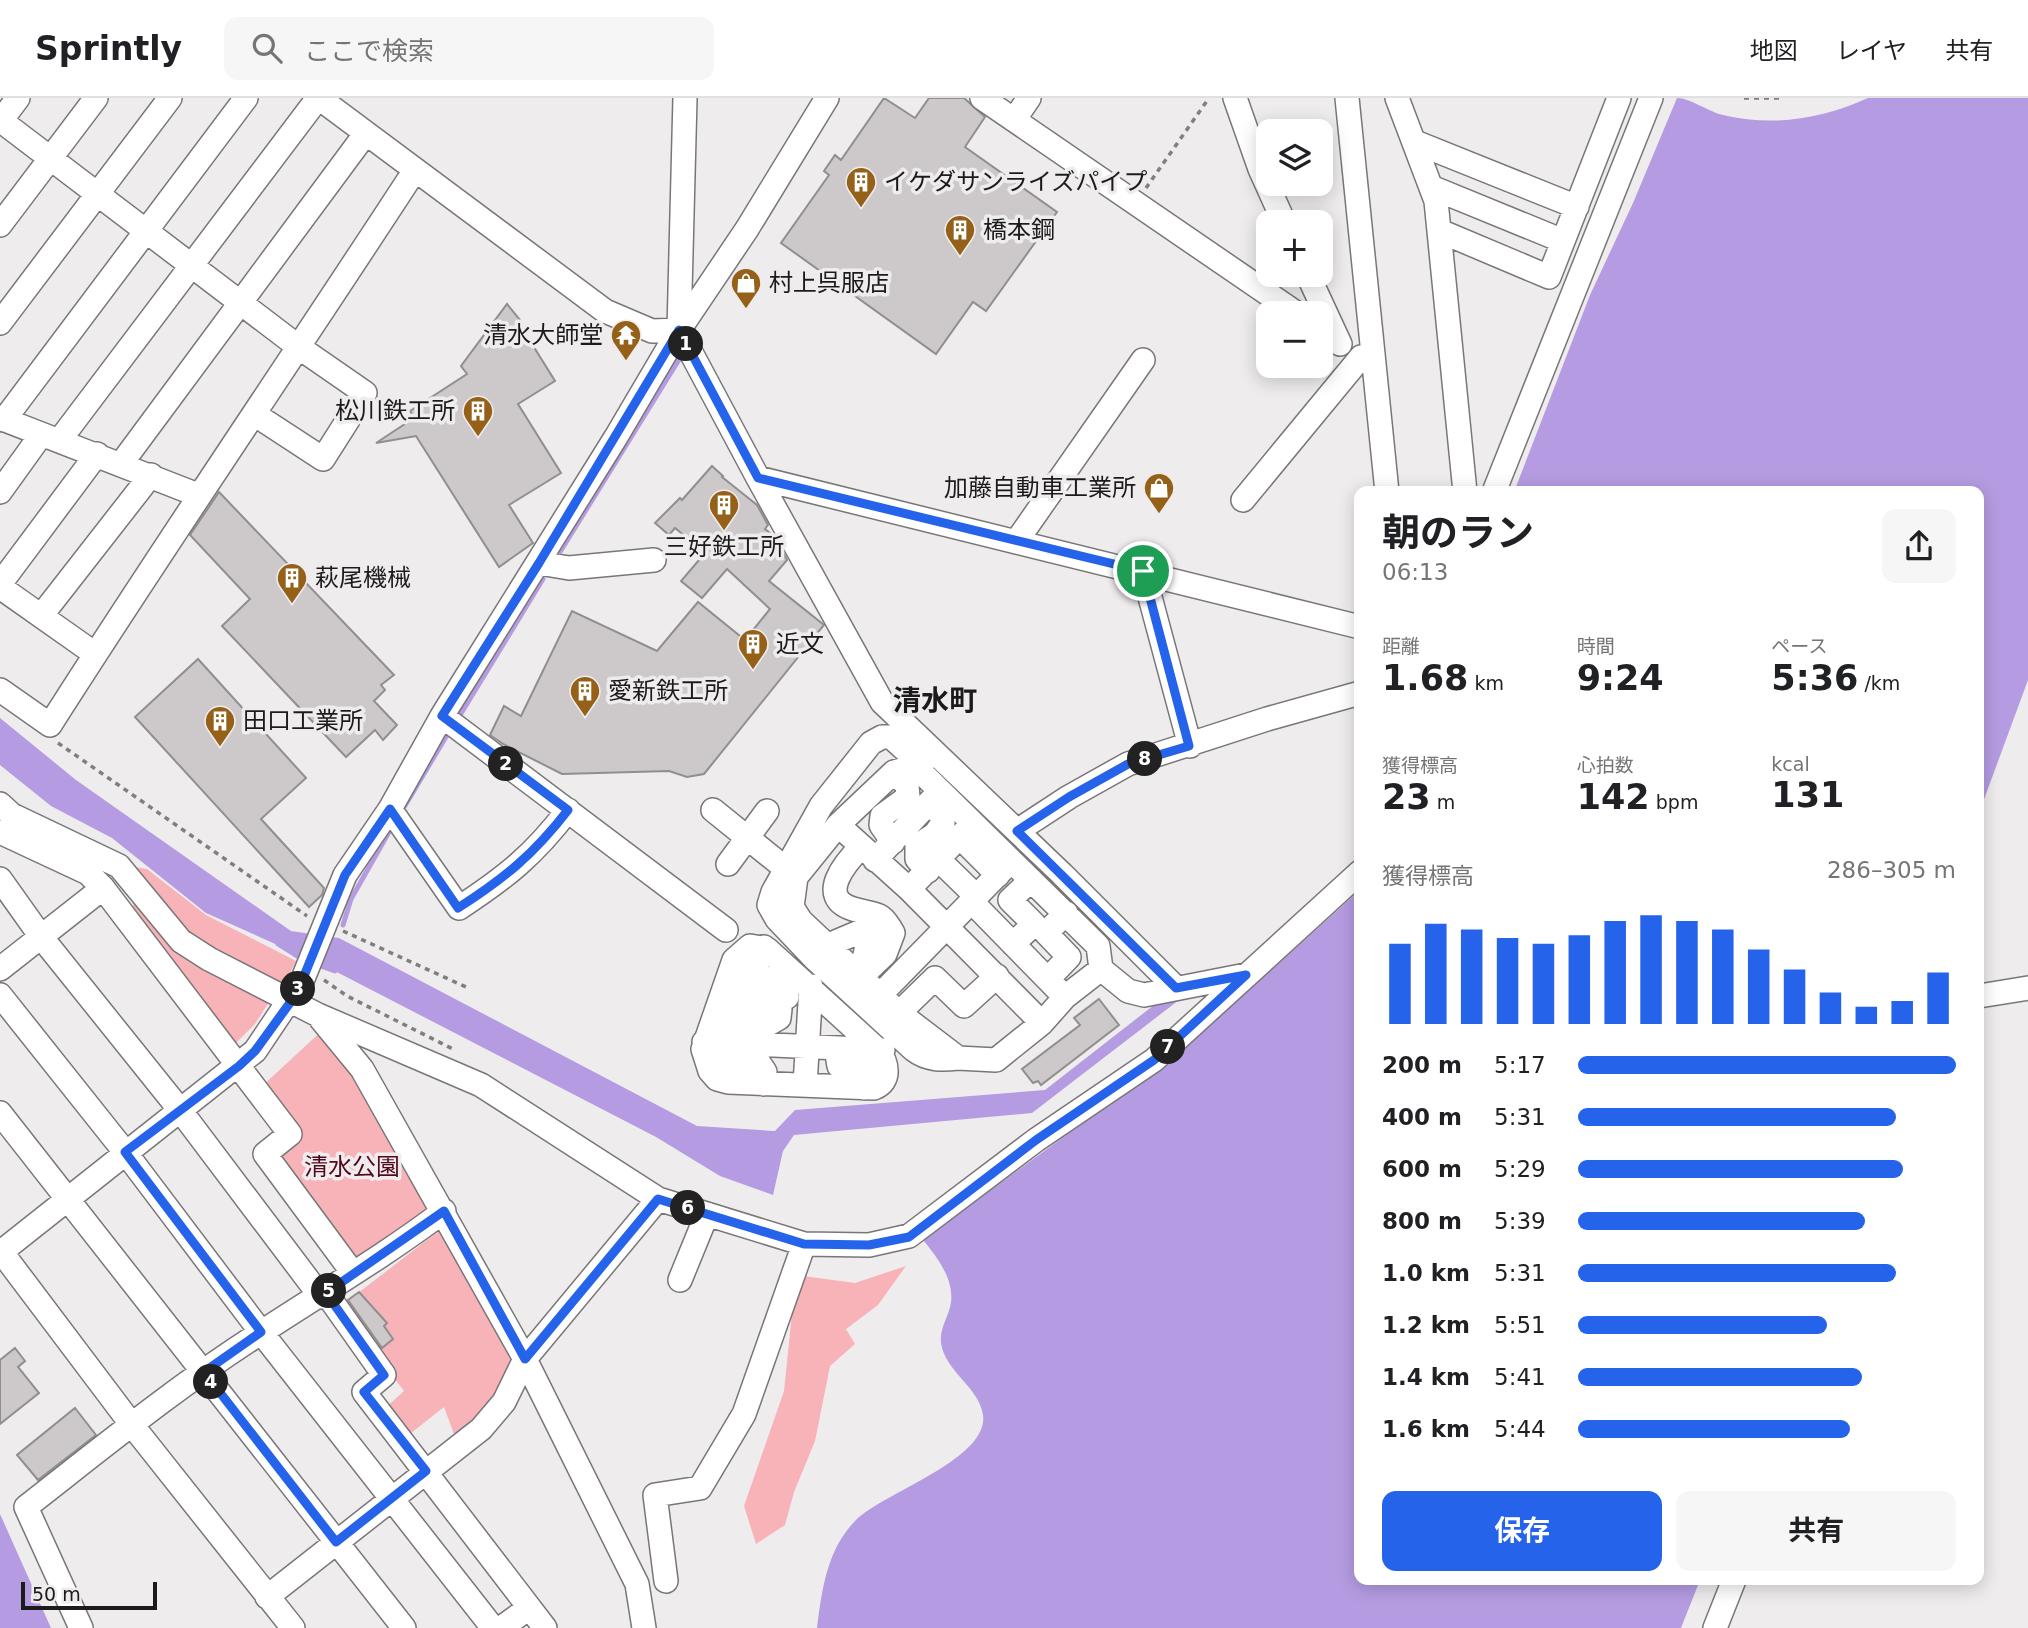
<!DOCTYPE html>
<html lang="ja">
<meta charset="utf-8">
<style>
:root{--surface:#fff;--page:#f6f6f6;--text:#202124;--muted:#757577;--line:#e0e0e0;--accent:#2563eb}
body{margin:0;font-family:"DejaVu Sans","Noto Sans JP",sans-serif;background:var(--page);color:var(--text);height:100vh;display:flex;flex-direction:column;font-size:26px;white-space:nowrap}
*{box-sizing:border-box;margin:0}
p{font-size:23px;color:var(--muted)}
.icon{flex:none;width:38px;height:38px;fill:none;stroke:currentColor;stroke-width:2;stroke-linecap:round;stroke-linejoin:round}
.map{position:relative;flex:1;overflow:hidden}
.sheet{position:absolute;left:1354px;top:388px;width:630px;height:1099px;display:flex;flex-direction:column;background:var(--surface);border-radius:14px;box-shadow:0 4px 18px #0003}
.sheet>*{flex:none}
.buttons{position:absolute;left:1256px;top:21px;display:grid;gap:14px}
.buttons a{display:grid;place-items:center;width:77px;height:77px;border-radius:14px;background:var(--surface);box-shadow:0 4px 18px #0003;font-size:35px}
.scale{position:absolute;left:21px;bottom:18px;width:136px;box-sizing:border-box;padding-left:7px;border:4px solid #1c1b1b;border-top:0;font-size:19px;line-height:24px;white-space:nowrap;color:#1c1b1b;-webkit-text-stroke:5px #efecee;paint-order:stroke}
.pin{position:absolute;display:grid;place-items:center;width:60px;height:60px;color:#fff;margin:-30px;border:4px solid #fff;border-radius:50%;box-shadow:0 2px 7px #0007}
.km{position:absolute;width:35px;height:35px;margin:-18px;border-radius:50%;background:#222;color:#fff;font-size:19px;line-height:35px;text-align:center}
.round{display:grid;place-items:center;flex:none;width:74px;height:74px;border-radius:14px;background:var(--page)}
.summary{display:flex;align-items:center;justify-content:space-between;height:119px;padding:0 28px}
h1{font-size:38px;font-weight:700;line-height:52px}
.figures{display:grid;grid-template-columns:repeat(3,1fr);gap:10px;height:119px;padding:7px 28px}
.figures div{display:grid;align-content:center}
.figures b{font-size:35px;font-weight:700}
.figures small{font-size:19px;font-weight:400}
.figures p{font-size:19px}
.chart{height:196px;padding:14px 28px}
.chart p{display:flex;justify-content:space-between}
.chart svg{width:100%;height:126px;margin-top:7px;stroke:var(--accent);stroke-width:6}
.cta{display:flex;gap:14px;margin-top:auto;padding:14px 28px}
.cta a{flex:1;height:80px;border-radius:14px;background:var(--accent);color:#fff;font-size:28px;font-weight:700;line-height:80px;text-align:center}
.cta a+a{background:var(--page);color:var(--text)}
ul{padding:0 28px;list-style:none;font-size:23px}
li{display:grid;grid-template-columns:112px 84px 1fr;align-items:center;height:52px}
li i{height:18px;border-radius:9px;background:var(--accent)}
header{display:flex;align-items:center;gap:42px;box-sizing:border-box;height:98px;padding:0 35px;background:var(--surface);border-bottom:2px solid var(--line)}
header strong{font-size:33px}
nav{display:flex;gap:38px;margin-inline-start:auto;font-size:24px}
.search{width:490px;height:63px;background:var(--page);display:flex;align-items:center;gap:18px;box-sizing:border-box;padding:0 24px;border-radius:14px;color:var(--muted);font-size:26px}
.map>svg:first-child{display:block}
.green{fill:#f7b3b8}
.water{fill:#b59ce2}
.lines{fill:none;stroke-linecap:round;stroke-linejoin:round}
.stream{stroke:#b59ce2;stroke-width:5}
.building{fill:#cdc9ca;stroke:#918e8f;stroke-width:2}
.minor-casing{stroke:#797678;stroke-width:26}
.path{stroke:#807e7f;stroke-width:3.5;stroke-dasharray:5 5;stroke-linecap:butt}
.minor{stroke:#fff;stroke-width:23}
.route-casing{stroke:#fff;stroke-width:14}
.route{stroke:#2563eb;stroke-width:9}
.labels{text-anchor:middle;dominant-baseline:central;stroke-width:7;stroke-linejoin:round;paint-order:stroke}
.poi-label{font-size:24px;fill:#1c1b1b;stroke:#efecee;text-anchor:start}
.park-label{font-size:24px;fill:#54081b;stroke:#efecee}
.quarter-label{font-size:28px;font-weight:bold;fill:#1c1b1b;stroke:#efecee}
</style>
<header>
<strong>Sprintly</strong>
<div class="search"><svg class="icon" aria-label="search" viewBox="0 0 24 24"><circle cx="10" cy="10" r="6"/><path d="M15 15l6 6"/></svg>ここで検索</div>
<nav><a>地図</a><a>レイヤ</a><a>共有</a></nav>
</header>
<div class="map">
<svg width="2028" height="1530" viewBox="0 0 2028 1530">
<rect width="100%" height="100%" fill="#efecee"/>
<!-- green -->
<path class="green" d="M 122,767 L 147,771 L 206,817 L 296,863 L 283,889 L 180,832 Z
M 137,803 L 271,901 L 255,926 L 234,947 L 129,812 Z
M 327,928 L 438,1102 L 427,1122 L 354,1171 L 271,1058 L 300,1037 L 260,990 Z
M 445,1128 L 517,1260 L 479,1322 L 455,1339 L 444,1309 L 406,1339 L 383,1312 L 404,1293 L 340,1209 Z
M 906,1168 L 878,1207 L 846,1231 L 855,1246 L 830,1268 L 815,1343 L 794,1394 L 785,1427 L 756,1446 L 744,1408 L 784,1293 L 796,1177 L 855,1185 Z"/>
<!-- water -->
<path class="water" d="M 1677,0 C 1690,0 1709,14 1723,17 C 1774,29 1821,21 1868,0 L 2028,0 L 2028,582 L 1979,715 L 1979,394 L 1514,394 L 1590,197 L 1633,105 Z
M 0,620 L 76,682 L 291,833 L 339,840 L 697,1028 L 775,1033 L 795,1012 L 1045,992 L 1163,900 L 1179,902 L 1032,1015 L 794,1037 L 783,1053 L 773,1097 L 720,1078 L 656,1039 L 329,870 L 206,815 L 112,740 L 51,708 L 0,667 Z
M 1360,792 L 1360,1482 L 1700,1482 L 1681,1530 L 817,1530 C 822,1491 827,1451 856,1422 C 884,1394 989,1361 983,1317 C 979,1290 950,1277 942,1250 C 937,1232 949,1220 951,1204 C 954,1181 937,1159 923,1142 L 1085,1023 L 1157,975 Z
M 0,1416 L 51,1530 L 0,1530 Z"/>
<g class="lines">
<!-- stream -->
<path class="stream" d="M 560,454 L 680,260
M 457,622 L 543,481
M 403,711 L 450,632
M 343,827 L 351,801 L 393,727
M 278,846 L 305,863
M 315,866 L 335,873"/>
</g>
<!-- building -->
<path class="building" d="M 884,0 L 915,20 L 929,0 L 964,0 L 985,19 L 965,49 L 1057,114 L 986,213 L 973,204 L 936,256 L 781,145 L 829,77 L 824,73 L 835,57 L 841,62 Z
M 507,206 L 520,222 L 519,225 L 555,283 L 518,306 L 561,375 L 509,407 L 533,445 L 499,469 L 416,338 L 376,345 L 414,320 L 410,313 L 467,276 L 461,268 Z
M 712,368 L 723,378 L 722,379 L 757,407 L 768,427 L 765,431 L 775,439 L 787,462 L 769,483 L 824,527 L 704,676 L 687,679 L 669,673 L 562,676 L 503,646 L 490,637 L 504,608 L 521,618 L 572,513 L 657,553 L 698,504 L 745,542 L 770,511 L 727,471 L 702,500 L 681,483 L 705,455 L 675,430 L 669,437 L 655,425 L 680,400 L 682,402 Z
M 219,394 L 394,577 L 381,587 L 385,592 L 374,603 L 397,627 L 383,642 L 375,632 L 346,659 L 222,528 L 250,501 L 190,437 Z
M 198,561 L 306,680 L 261,721 L 324,790 L 322,797 L 309,809 L 135,619 Z
M 1099,901 L 1119,927 L 1041,987 L 1038,983 L 1033,985 L 1022,971 L 1080,927 L 1074,920 Z
M 359,1194 L 387,1225 L 384,1228 L 393,1241 L 382,1250 L 348,1202 Z
M 15,1250 L 25,1263 L 18,1269 L 39,1295 L 0,1326 L 0,1262 Z
M 75,1310 L 96,1337 L 38,1382 L 17,1357 Z"/>
<g class="lines">
<!-- minor casing -->
<g class="minor-casing">
<path id="minor" d="M 319,0 L 605,213 L 652,233 L 679,232
M 685,0 L 679,232 L 758,380 L 882,604 L 1062,776 L 1176,890
M 982,0 L 1296,215
M 1235,0 L 1260,71 L 1284,124
M 1347,0 L 1387,394
M 1397,0 L 1436,103 L 1465,394
M 0,22 L 300,250 L 365,295 L 323,361 L 254,316
M 1014,22 L 1029,0
M 0,24 L 18,0
M 1415,44 L 1577,109
M 1431,89 L 1563,143
M 0,127 L 96,0
M 1440,133 L 1549,179 L 1619,0
M 1308,177 L 1340,246
M 0,225 L 170,0
M 0,320 L 198,397
M 4,322 L 246,0
M 59,343 L 318,0
M 121,366 L 366,35
M 758,380 L 1360,529
M 0,394 L 41,337
M 1494,394 L 1651,0
M 1243,402 L 1361,259
M 1016,444 L 1143,262
M 539,465 L 569,470 L 654,462
M 1143,473 L 1190,648
M 0,486 L 97,356
M 0,489 L 95,556
M 41,518 L 151,377
M 0,592 L 50,627 C 169,440 294,258 415,72
M 442,618 L 726,832
M 908,670 L 923,676 L 1098,848 L 1101,871 L 1065,899 L 1042,925 L 996,962 L 958,960 L 899,915 L 801,823 L 792,809 L 796,779 L 838,727 L 894,674 Z
M 923,676 L 921,666 L 891,639 L 882,639 L 871,645 L 821,708 L 773,794 L 769,807 L 777,821 L 815,861 L 914,952 C 927,962 942,962 958,960
M 0,706 L 12,717 L 119,768 L 181,843 L 209,861 L 318,917 L 481,987 L 658,1101 L 804,1146 L 869,1147 L 909,1138 L 1036,1042 L 1154,962 L 1360,774
M 390,711 L 459,810 C 505,780 534,757 568,712
M 713,712 L 796,779
M 838,727 L 909,791 L 1042,925
M 1017,733 L 1069,699 L 1128,666 L 1267,621 L 1360,595
M 0,734 L 88,775 L 103,790 L 290,1036 L 265,1056 L 353,1175
M 960,739 L 998,777
M 893,744 L 881,727 L 882,718 L 908,699 L 907,687 L 894,674
M 875,762 L 940,693
M 939,762 L 976,798
M 728,766 L 767,713
M 928,773 L 917,761 L 917,748 L 935,736 L 943,725 L 941,717 L 930,705
M 0,781 L 42,840 L 180,1012 L 321,1199
M 909,791 L 972,726
M 971,803 L 1065,899
M 1013,846 L 1034,826 L 1010,802 L 1031,782
M 750,848 L 767,851 L 878,952 C 887,964 892,983 874,990 L 728,984 L 717,981 L 710,973 L 703,951 L 734,862 Z
M 826,848 L 871,829 L 860,880
M 764,849 L 725,945 L 725,964 C 736,972 740,966 751,961 L 757,962 L 765,974 L 764,986
M 0,871 L 103,790
M 1101,871 L 1128,893 L 1144,897 L 1246,877
M 860,880 L 885,856 L 893,835 C 880,811 875,818 853,811 C 815,799 847,763 861,749
M 1048,881 L 1069,859 L 1046,835 L 1066,815
M 0,897 L 125,1054 L 261,1234 L 493,1530
M 879,898 L 1011,763
M 1979,898 L 2028,890
M 899,915 L 935,880 L 964,908 L 997,878
M 320,920 L 362,971 L 525,1261 L 637,1486 L 644,1530
M 704,944 L 883,952
M 745,946 L 754,921 L 765,928 L 779,920 L 780,911 C 773,902 766,901 765,888 L 772,880 L 783,880 L 787,888 L 787,899 L 775,906 L 762,904 L 757,908 L 754,921
M 836,950 L 839,968 L 863,969 L 864,990
M 805,987 L 811,888
M 0,1015 L 404,1530
M 0,1152 L 132,1327 L 293,1530
M 1,1154 L 255,953 L 302,883 L 345,777 L 390,711 L 442,618 L 616,339 L 679,232 L 747,131 L 827,0
M 680,1182 L 707,1116
M 326,1195 L 384,1277 L 364,1294 L 545,1530
M 666,1483 L 655,1397 L 700,1390 L 744,1316 L 804,1146
M 267,1499 L 481,1331 L 504,1304 L 525,1261 L 658,1101
M 81,1530 L 26,1409 C 103,1349 180,1286 262,1234 C 323,1194 386,1157 444,1113
M 501,1530 L 529,1510
M 1715,1530 L 1734,1482"/>
</g>
<!-- path -->
<path class="path" d="M 1744,0 L 1782,0
M 1146,90 L 1209,0
M 58,645 L 307,818
M 343,833 L 466,889
M 324,882 L 347,898 L 453,951"/>
<!-- minor -->
<use href="#minor" class="minor"/>
</g>
<g class="lines">
<!-- route casing -->
<g class="route-casing">
<path id="route" d="M 679,232 L 758,380 L 1143,473 L 1189,648 L 1128,666 L 1069,699 L 1017,733 L 1176,890 L 1246,877 L 1154,962 L 1036,1042 L 909,1139 L 869,1147 L 804,1146 L 658,1101 L 525,1261 L 444,1113 L 326,1195 L 384,1277 L 364,1294 L 426,1373 L 336,1444 L 204,1274 L 261,1234 L 125,1054 L 239,968 L 255,953 L 292,902 L 302,883 L 345,777 L 390,711 L 458,810 C 505,780 534,756 568,712 L 442,618 L 539,465 Z"/>
</g>
<!-- route -->
<use href="#route" class="route"/>
</g>
<!-- icons -->
<defs>
<g id="building-pin" transform="scale(1.575)"><path d="M0 17L-7.5 6A9.5 9.5 0 1 1 7.5 6Z" fill="#956017" stroke="#efecee"/><path d="M-4-6H4V6H1V3H-1V6H-4ZM-2.5-4.3h1.7v1.8h-1.7ZM.8-4.3h1.7v1.8H.8ZM-2.5-1h1.7V.8h-1.7ZM.8-1h1.7V.8H.8Z" fill="#fff"/></g>
<g id="shop-pin" transform="scale(1.575)"><path d="M0 17L-7.5 6A9.5 9.5 0 1 1 7.5 6Z" fill="#956017" stroke="#efecee"/><path d="M-5-2.5h2.3a2.7 3.5 0 0 1 5.4 0H5L5.5 6h-11ZM-1.5-2.5h3a1.5 2.3 0 0 0-3 0Z" fill="#fff"/></g>
<g id="temple-pin" transform="scale(1.575)"><path d="M0 17L-7.5 6A9.5 9.5 0 1 1 7.5 6Z" fill="#956017" stroke="#efecee"/><path d="M0-6L5-2H3V0L6.5 2.5H4V6H1.5V3h-3V6H-4V2.5H-6.5L-3 0V-2H-5Z" fill="#fff"/></g>
</defs>
<g fill-rule="evenodd">
<use href="#building-pin" x="861" y="84"/>
<use href="#building-pin" x="960" y="132"/>
<use href="#shop-pin" x="746" y="185"/>
<use href="#temple-pin" x="626" y="237"/>
<use href="#building-pin" x="478" y="313"/>
<use href="#shop-pin" x="1159" y="390"/>
<use href="#building-pin" x="724" y="407"/>
<use href="#building-pin" x="292" y="480"/>
<use href="#building-pin" x="753" y="546"/>
<use href="#building-pin" x="585" y="593"/>
<use href="#building-pin" x="220" y="623"/>
</g>
<g class="labels">
<!-- poi labels -->
<g class="poi-label">
<text x="884" y="84">イケダサンライズパイプ</text>
<text x="983" y="132">橋本鋼</text>
<text x="769" y="185">村上呉服店</text>
<text x="603" y="237" text-anchor="end">清水大師堂</text>
<text x="455" y="313" text-anchor="end">松川鉄工所</text>
<text x="1136" y="390" text-anchor="end">加藤自動車工業所</text>
<text x="724" y="449" text-anchor="middle">三好鉄工所</text>
<text x="315" y="480">萩尾機械</text>
<text x="776" y="546">近文</text>
<text x="608" y="593">愛新鉄工所</text>
<text x="243" y="623">田口工業所</text>
</g>
<!-- park labels -->
<g class="park-label">
<text x="352" y="1069">清水公園</text>
</g>
<!-- quarter labels -->
<g class="quarter-label">
<text x="935" y="602">清水町</text>
</g>
</g>
</svg>
<div class="buttons">
<a><svg class="icon" aria-label="layers" viewBox="0 0 24 24"><path d="M12 4l9 5-9 5-9-5zM3 14l9 5 9-5"/></svg></a>
<a>+</a>
<a>−</a>
</div>
<div class="scale">50 m</div>
<div class="pin" style="left:1143px;top:473px;background:#1e9e55"><svg class="icon" aria-label="arrive" viewBox="0 0 24 24"><path d="M6 21V4h12l-3 4 3 4H6"/></svg></div>
<b class="km" style="left:686px;top:246px">1</b>
<b class="km" style="left:506px;top:666px">2</b>
<b class="km" style="left:298px;top:891px">3</b>
<b class="km" style="left:211px;top:1284px">4</b>
<b class="km" style="left:329px;top:1193px">5</b>
<b class="km" style="left:688px;top:1110px">6</b>
<b class="km" style="left:1168px;top:949px">7</b>
<b class="km" style="left:1145px;top:661px">8</b>
<section class="sheet">
<div class="summary"><div><h1>朝のラン</h1><p>06:13</p></div><a class="round"><svg class="icon" aria-label="share" viewBox="0 0 24 24"><path d="M12 15V3M7 8l5-5 5 5M5 13v7h14v-7"/></svg></a></div>
<div class="figures">
<div><p>距離</p><b>1.68<small> km</small></b></div>
<div><p>時間</p><b>9:24</b></div>
<div><p>ペース</p><b>5:36<small> /km</small></b></div>
</div>
<div class="figures">
<div><p>獲得標高</p><b>23<small> m</small></b></div>
<div><p>心拍数</p><b>142<small> bpm</small></b></div>
<div><p>kcal</p><b>131</b></div>
</div>
<div class="chart"><p><span>獲得標高</span>286–305 m</p>
<svg viewBox="0 0 160 44" preserveAspectRatio="none"><path d="M5 44V16M15 44V9M25 44V11M35 44V14M45 44V16M55 44V13M65 44V8M75 44V6M85 44V8M95 44V11M105 44V18M115 44V25M125 44V33M135 44V38M145 44V36M155 44V26"/></svg>
</div>
<ul>
<li><b>200 m</b>5:17<i style="width:100%"></i></li>
<li><b>400 m</b>5:31<i style="width:84%"></i></li>
<li><b>600 m</b>5:29<i style="width:86%"></i></li>
<li><b>800 m</b>5:39<i style="width:76%"></i></li>
<li><b>1.0 km</b>5:31<i style="width:84%"></i></li>
<li><b>1.2 km</b>5:51<i style="width:66%"></i></li>
<li><b>1.4 km</b>5:41<i style="width:75%"></i></li>
<li><b>1.6 km</b>5:44<i style="width:72%"></i></li>
</ul>
<div class="cta"><a>保存</a><a>共有</a></div>
</section>
</div>
